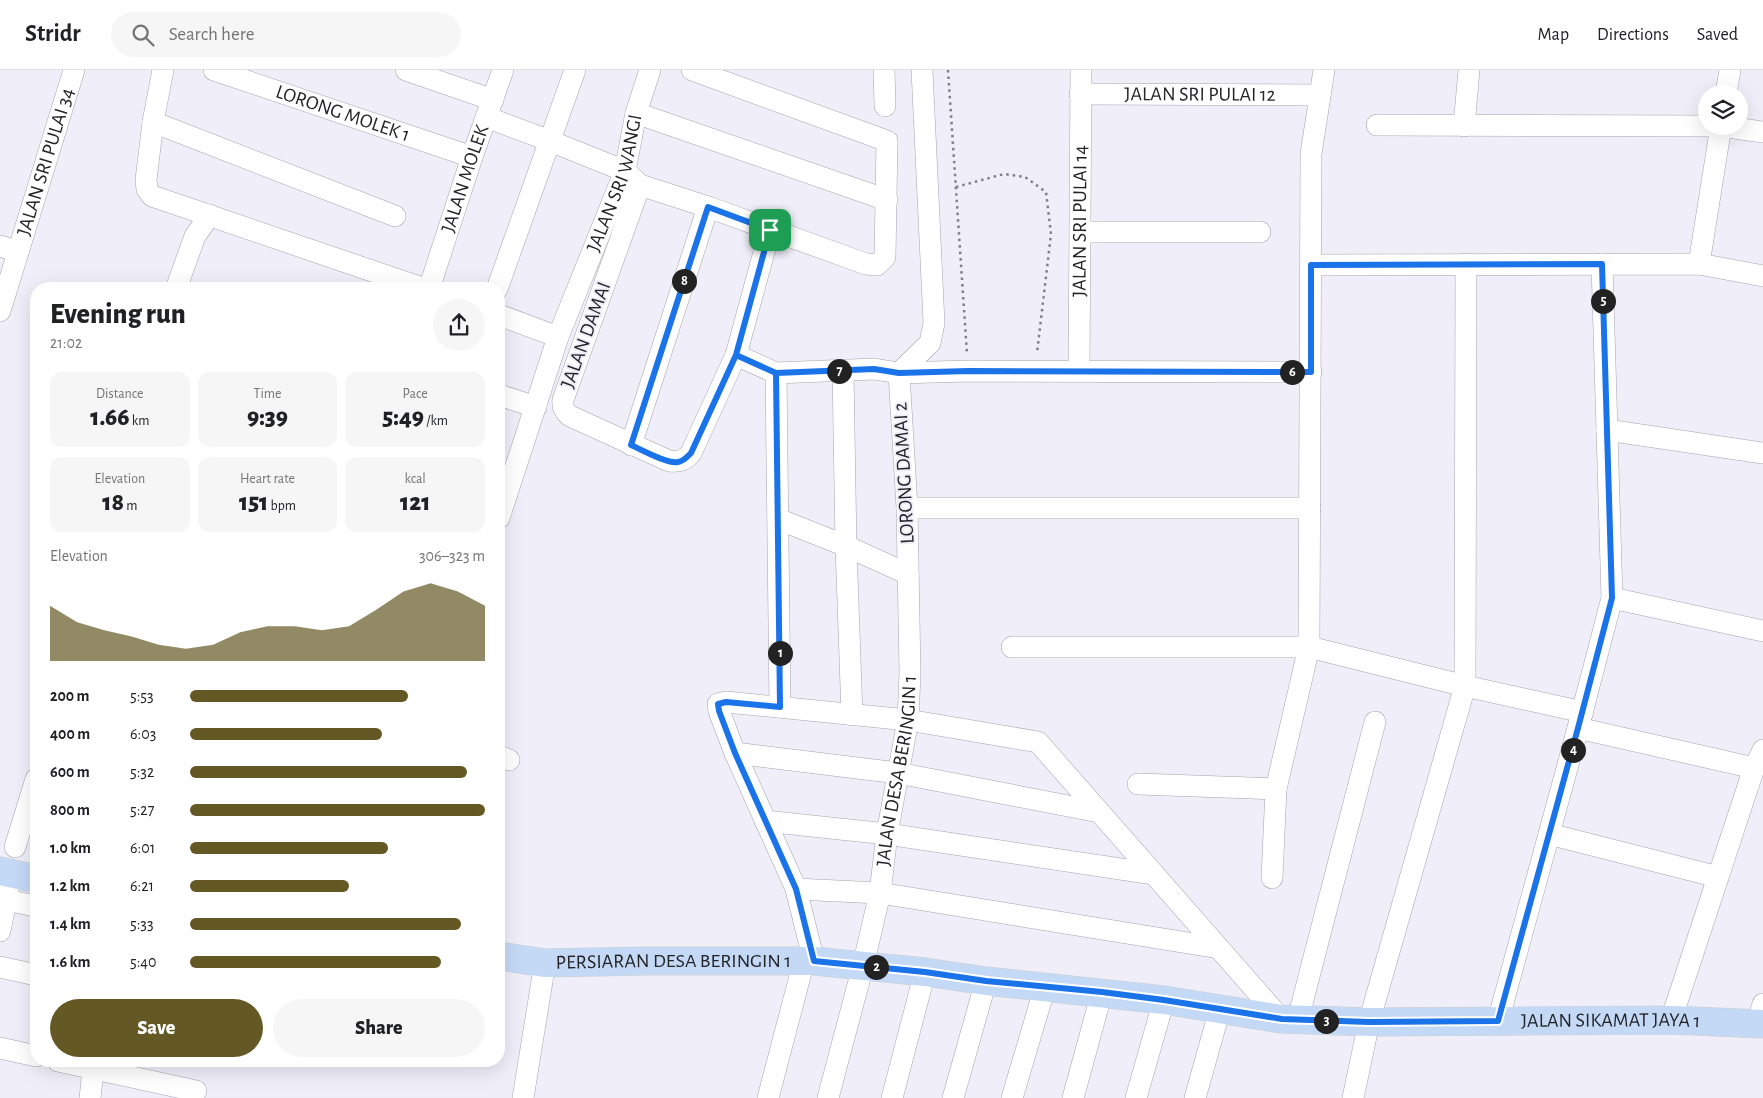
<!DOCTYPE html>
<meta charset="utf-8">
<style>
:root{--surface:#fff;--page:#f6f6f6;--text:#202124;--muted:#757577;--line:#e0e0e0;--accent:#645825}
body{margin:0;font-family:"Alegreya Sans",sans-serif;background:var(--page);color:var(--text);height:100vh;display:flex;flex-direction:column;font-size:19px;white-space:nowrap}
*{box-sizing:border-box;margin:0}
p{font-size:16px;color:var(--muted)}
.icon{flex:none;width:28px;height:28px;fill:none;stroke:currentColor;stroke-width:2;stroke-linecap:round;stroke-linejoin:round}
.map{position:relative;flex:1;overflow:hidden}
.panel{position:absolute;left:30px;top:212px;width:475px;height:785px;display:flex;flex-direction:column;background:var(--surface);border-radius:20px;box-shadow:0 5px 20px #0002}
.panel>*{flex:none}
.buttons{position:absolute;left:1698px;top:15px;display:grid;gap:10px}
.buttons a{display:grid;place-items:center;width:50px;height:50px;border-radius:50%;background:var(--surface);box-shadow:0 5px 20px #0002;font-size:25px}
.pin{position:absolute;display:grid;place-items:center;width:42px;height:42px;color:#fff;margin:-21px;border-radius:10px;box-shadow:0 2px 8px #0006}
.km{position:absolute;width:25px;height:25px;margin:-12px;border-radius:50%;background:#222;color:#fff;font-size:14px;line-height:25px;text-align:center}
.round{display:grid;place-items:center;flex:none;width:52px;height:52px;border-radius:26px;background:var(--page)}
.summary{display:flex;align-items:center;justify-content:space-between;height:85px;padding:0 20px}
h1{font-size:28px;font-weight:800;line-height:38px}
.figures{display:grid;grid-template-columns:repeat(3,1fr);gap:8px;height:85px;padding:5px 20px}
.figures div{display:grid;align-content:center;border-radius:12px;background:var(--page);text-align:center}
.figures b{font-size:25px;font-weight:800}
.figures small{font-size:14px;font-weight:400}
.figures p{font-size:14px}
.chart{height:140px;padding:10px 20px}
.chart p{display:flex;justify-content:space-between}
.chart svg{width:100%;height:90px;margin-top:5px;fill:var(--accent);opacity:.7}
.action{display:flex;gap:10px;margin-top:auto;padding:10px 20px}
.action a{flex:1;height:58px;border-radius:30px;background:var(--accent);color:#fff;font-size:20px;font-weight:800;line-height:58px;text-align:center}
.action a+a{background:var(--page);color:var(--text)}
ul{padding:0 20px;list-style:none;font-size:16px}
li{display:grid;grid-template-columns:80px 60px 1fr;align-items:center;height:38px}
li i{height:12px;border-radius:6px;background:var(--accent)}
header{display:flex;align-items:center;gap:30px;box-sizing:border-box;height:70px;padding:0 25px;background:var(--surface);border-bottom:1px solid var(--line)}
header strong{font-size:24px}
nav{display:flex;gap:28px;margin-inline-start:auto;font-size:18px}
.search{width:350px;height:45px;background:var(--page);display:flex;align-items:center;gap:12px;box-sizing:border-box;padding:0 18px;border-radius:28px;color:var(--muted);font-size:19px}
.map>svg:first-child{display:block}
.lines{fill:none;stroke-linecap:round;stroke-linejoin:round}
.minor-casing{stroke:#a5a4af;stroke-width:22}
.major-casing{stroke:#cfcfcf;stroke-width:29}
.path{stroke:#7f7f86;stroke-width:2.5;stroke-dasharray:2.5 4;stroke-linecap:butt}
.minor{stroke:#fff;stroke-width:21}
.major{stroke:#c4d9f6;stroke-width:28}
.route-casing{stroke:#fff;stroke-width:10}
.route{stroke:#1a73e8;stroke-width:6}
.labels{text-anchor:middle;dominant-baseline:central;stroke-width:4;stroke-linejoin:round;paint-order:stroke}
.street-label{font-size:20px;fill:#242427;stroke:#efeef9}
</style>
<header>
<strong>Stridr</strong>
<div class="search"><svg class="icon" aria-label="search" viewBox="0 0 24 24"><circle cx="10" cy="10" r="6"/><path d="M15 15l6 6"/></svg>Search here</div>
<nav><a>Map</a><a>Directions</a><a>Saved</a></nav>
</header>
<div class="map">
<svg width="1763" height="1028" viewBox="0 0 1763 1028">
<rect width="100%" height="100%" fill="#efeef9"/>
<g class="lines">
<!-- minor casing -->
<g class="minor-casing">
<g id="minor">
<path d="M 163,0 L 153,52 L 146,110 L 147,119 L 152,126 L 425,219"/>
<path id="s1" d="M 214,0 L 472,87"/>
<path d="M 406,0 L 493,30"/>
<path d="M 884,0 L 885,36"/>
<path id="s2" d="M 1080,24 L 1320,25"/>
<path d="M 1726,24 L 1730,0"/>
<path d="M 636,43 L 887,130"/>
<path d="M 486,47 L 550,71 L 625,101 L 640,115 L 708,137 L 866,194 L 877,195 L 885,187 L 887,71 L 692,0"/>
<path d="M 153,52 L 395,146"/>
<path d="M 1377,55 L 1721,56 L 1763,62"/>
<path d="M 1464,56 L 1469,0"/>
<path d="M 640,115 L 563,330 C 562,337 564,341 570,346 L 669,391 C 679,392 684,391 691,383 L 736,285 L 770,160"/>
<path d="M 1080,162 L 1260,162"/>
<path d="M 0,176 L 18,182"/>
<path d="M 1699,194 L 1721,56"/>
<path d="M 1311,195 L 1699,194 L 1763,206"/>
<path d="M 176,219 L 195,166 L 210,145"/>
<path id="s3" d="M 429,219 L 472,87 L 503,0"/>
<path d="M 497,219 L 575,0"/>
<path id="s4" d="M 0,241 L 74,0"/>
<path d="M 499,245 L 558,267"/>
<path d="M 736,285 L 776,303 L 874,299 L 899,303 L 968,301 L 1311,302"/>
<path d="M 843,301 L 846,476 L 852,645"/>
<path id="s5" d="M 1079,301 L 1081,0"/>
<path d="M 776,303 L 780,637"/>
<path d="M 499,325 L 536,337"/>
<path d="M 1607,360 L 1763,383"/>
<path d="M 631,375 L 708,137"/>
<path d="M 907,438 L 1310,438"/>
<path id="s6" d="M 499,448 L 558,267 L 625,101 L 636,43 L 650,0"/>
<path d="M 778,449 L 846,476 L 908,504"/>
<path d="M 1612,528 L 1763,561"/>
<path d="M 1012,577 L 1309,577 L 1465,616 L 1583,642"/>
<path d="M 1578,658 L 1754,698"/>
<path d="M 735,683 L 898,703 L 1099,742"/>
<path d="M 499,686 L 509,690"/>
<path d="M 1138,714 L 1276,719"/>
<path d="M 765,751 L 887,764 L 1154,804"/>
<path d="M 1549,764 L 1718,807"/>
<path d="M 15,777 L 36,709"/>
<path d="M 1272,808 L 1276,719 L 1309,577 L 1311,84 L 1324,0"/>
<path d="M 796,819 L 880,823 L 1219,878"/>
<path d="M 0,829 L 36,836"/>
<path d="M 0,861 L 11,804"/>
<path d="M 814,891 L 796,819 L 735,683 L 719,641 L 718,634 L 726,632 L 908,650 L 1038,672 L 1281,949"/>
<path d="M 0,897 L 36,905"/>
<path d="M 1298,949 L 1375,652"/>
<path d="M 1671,950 L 1754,698 L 1763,680"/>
<path d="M 1498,951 L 1578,658 L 1612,528 L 1602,194"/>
<path d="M 1757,954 L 1763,934"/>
<path d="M 0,978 L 36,986"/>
<path d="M 58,991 L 196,1021"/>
<path d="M 90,1028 L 93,1000"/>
<path d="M 523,1028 L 545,893"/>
<path d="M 768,1028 L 804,891"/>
<path id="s7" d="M 828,1028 L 863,896 L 880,823 L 887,764 L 908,650 L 910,603 L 907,438 L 899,303 L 930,273 L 934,253 L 922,0"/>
<path d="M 892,1028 L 925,902"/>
<path d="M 953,1028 L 986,911"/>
<path d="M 1012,1028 L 1045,917"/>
<path d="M 1073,1028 L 1102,922"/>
<path d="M 1136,1028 L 1164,930"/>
<path d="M 1195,1028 L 1220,939"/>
<path d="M 1353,1028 L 1369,952 L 1465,616 L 1466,194"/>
</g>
</g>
<!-- major casing -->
<g class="major-casing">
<g id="major">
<path d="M 0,801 L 36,809"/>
<path id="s8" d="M 499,886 L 545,893 L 644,891 L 814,891 L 925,902 L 986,911 L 1164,930 L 1281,949 L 1369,952 L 1671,950 L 1763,954"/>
</g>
</g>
<!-- path -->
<path class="path" d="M 948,0 L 967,284
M 956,117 L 1004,104 L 1025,107 L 1046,122 L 1051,164 L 1037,283"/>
<!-- minor -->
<use href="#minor" class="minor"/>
<!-- major -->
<use href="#major" class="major"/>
</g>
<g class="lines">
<!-- route casing -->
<g class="route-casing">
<path id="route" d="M 770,160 L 736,285 L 776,303 L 780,637 L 726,632 L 718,634 L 719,641 L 735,683 L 796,819 L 814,891 L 925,902 L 986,911 L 1102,922 L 1164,930 L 1282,949 L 1369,952 L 1498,951 L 1578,658 L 1612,528 L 1602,194 L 1311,195 L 1311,302 L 968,301 L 899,303 L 874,299 L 776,303 L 736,285 L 691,383 C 687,387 684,391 678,392 C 667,394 642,380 631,375 L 708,137 L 770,160"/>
</g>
<!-- route -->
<use href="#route" class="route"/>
</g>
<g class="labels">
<!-- street labels -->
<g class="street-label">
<text stroke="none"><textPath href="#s2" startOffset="120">JALAN SRI PULAI 12</textPath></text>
<text stroke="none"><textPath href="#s1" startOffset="136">LORONG MOLEK 1</textPath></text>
<text stroke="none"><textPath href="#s4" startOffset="156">JALAN SRI PULAI 34</textPath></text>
<text stroke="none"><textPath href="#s3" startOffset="116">JALAN MOLEK</textPath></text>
<text stroke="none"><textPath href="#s6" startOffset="355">JALAN SRI WANGI</textPath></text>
<text stroke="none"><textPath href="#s5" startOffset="150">JALAN SRI PULAI 14</textPath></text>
<text transform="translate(586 265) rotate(-70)">JALAN DAMAI</text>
<text transform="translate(904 403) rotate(-93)">LORONG DAMAI 2</text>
<text stroke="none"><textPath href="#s7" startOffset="335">JALAN DESA BERINGIN 1</textPath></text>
<text stroke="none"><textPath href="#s8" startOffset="175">PERSIARAN DESA BERINGIN 1</textPath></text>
<text stroke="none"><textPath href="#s8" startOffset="1116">JALAN SIKAMAT JAYA 1</textPath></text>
</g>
</g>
</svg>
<div class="buttons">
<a><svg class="icon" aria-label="layers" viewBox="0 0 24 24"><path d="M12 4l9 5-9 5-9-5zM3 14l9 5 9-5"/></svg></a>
</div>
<div class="pin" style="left:770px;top:160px;background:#1e9e55"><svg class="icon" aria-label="arrive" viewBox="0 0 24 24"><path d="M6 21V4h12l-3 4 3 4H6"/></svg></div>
<b class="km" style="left:780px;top:583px">1</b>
<b class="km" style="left:876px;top:897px">2</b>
<b class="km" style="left:1326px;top:951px">3</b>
<b class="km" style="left:1573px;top:680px">4</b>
<b class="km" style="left:1603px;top:231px">5</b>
<b class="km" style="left:1292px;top:302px">6</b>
<b class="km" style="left:839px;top:301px">7</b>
<b class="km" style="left:684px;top:211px">8</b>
<section class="panel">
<div class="summary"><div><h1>Evening run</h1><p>21:02</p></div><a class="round"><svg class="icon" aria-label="share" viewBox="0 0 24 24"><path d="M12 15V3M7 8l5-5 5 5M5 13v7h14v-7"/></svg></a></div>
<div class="figures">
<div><p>Distance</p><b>1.66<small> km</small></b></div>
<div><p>Time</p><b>9:39</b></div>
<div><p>Pace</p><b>5:49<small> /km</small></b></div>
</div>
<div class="figures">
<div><p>Elevation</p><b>18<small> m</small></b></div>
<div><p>Heart rate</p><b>151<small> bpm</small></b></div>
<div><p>kcal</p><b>121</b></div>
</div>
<div class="chart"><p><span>Elevation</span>306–323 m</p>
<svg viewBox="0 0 160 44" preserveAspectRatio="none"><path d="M0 44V17L10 25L20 29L30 32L40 36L50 38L60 36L70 30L80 27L90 27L100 29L110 27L120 19L130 10L140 6L150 10L160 17V44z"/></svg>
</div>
<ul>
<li><b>200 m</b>5:53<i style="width:74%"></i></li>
<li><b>400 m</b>6:03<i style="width:65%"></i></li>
<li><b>600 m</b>5:32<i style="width:94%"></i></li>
<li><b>800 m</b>5:27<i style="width:100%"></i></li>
<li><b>1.0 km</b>6:01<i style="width:67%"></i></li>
<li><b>1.2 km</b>6:21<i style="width:54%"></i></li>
<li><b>1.4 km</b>5:33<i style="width:92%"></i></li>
<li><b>1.6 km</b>5:40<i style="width:85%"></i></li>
</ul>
<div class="action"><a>Save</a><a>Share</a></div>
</section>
</div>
